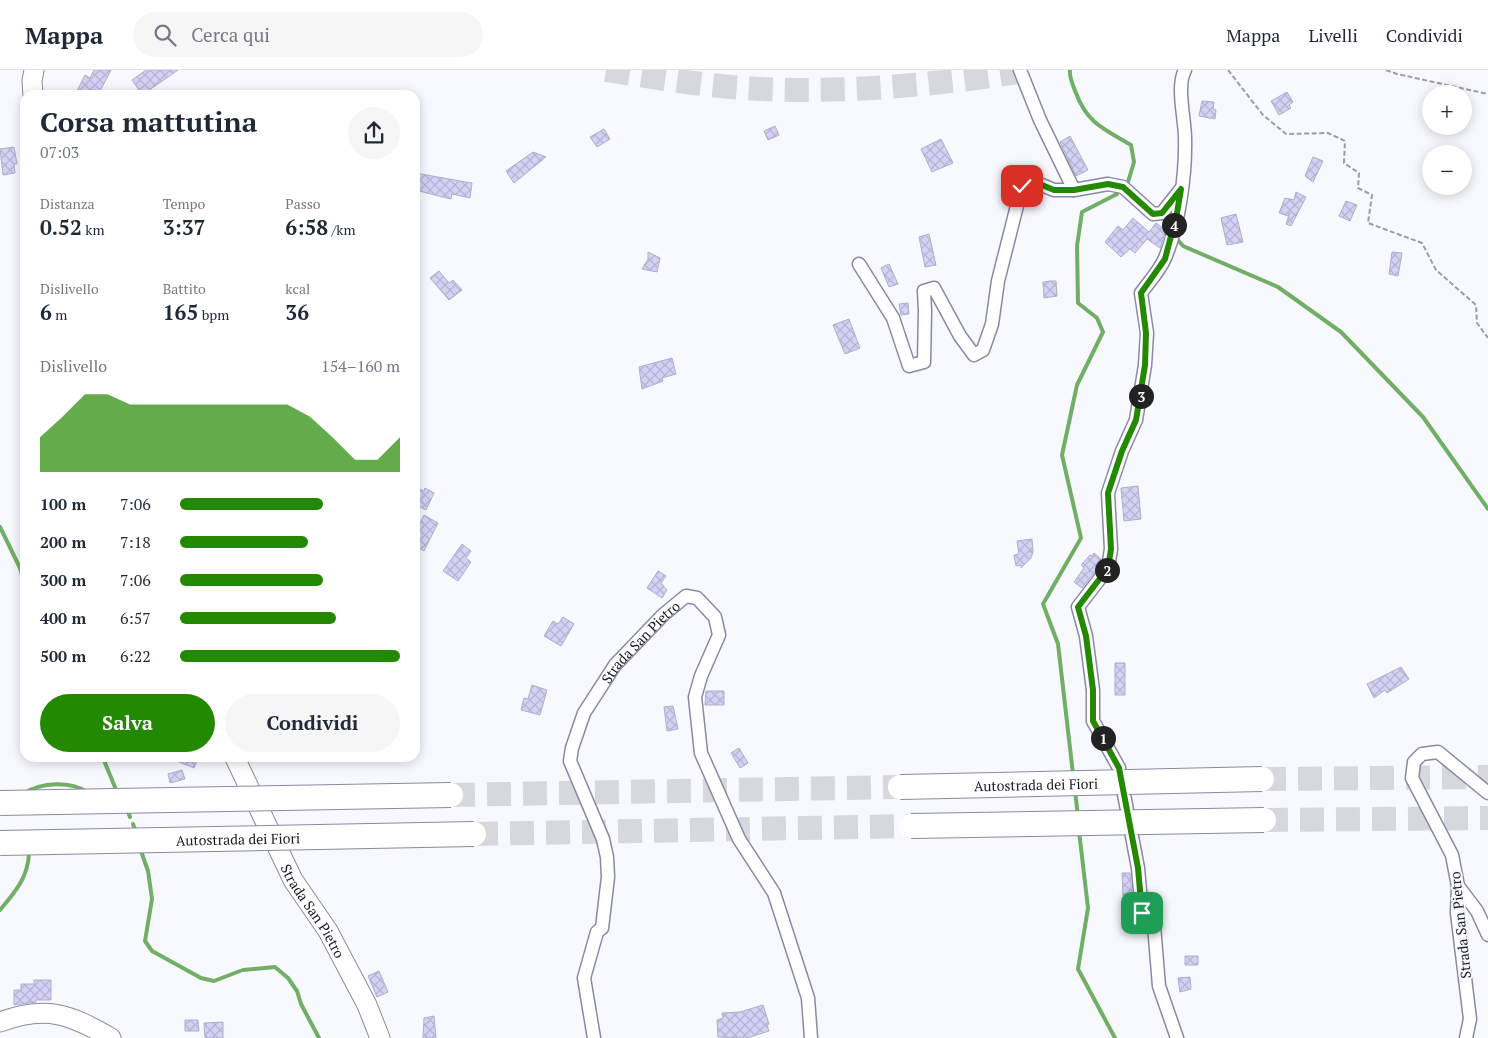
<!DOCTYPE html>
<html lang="it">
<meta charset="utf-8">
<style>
:root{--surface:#fff;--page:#f6f6f7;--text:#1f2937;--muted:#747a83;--line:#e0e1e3;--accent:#238900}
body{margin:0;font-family:"PT Serif",serif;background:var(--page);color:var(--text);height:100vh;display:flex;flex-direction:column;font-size:19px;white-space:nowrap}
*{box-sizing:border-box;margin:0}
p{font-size:16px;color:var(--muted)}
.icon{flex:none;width:28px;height:28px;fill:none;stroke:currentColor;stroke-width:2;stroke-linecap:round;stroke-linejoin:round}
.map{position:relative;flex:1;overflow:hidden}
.details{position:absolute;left:20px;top:20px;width:400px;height:672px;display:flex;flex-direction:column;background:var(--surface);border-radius:15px;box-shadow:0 2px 12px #0003}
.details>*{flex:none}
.fabs{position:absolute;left:1422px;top:15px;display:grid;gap:10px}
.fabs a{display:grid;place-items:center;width:50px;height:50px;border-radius:50%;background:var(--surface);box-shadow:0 2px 12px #0003;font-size:25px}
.pin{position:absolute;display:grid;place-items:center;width:42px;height:42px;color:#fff;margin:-21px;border-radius:10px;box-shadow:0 2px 8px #0006}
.km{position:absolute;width:25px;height:25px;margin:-12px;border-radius:50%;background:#222;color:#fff;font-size:14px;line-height:25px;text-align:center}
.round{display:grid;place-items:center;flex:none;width:52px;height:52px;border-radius:26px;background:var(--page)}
.headline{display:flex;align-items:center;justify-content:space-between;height:85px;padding:0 20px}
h1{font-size:28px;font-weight:800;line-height:38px}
.figures{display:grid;grid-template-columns:repeat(3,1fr);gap:8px;height:85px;padding:5px 20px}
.figures div{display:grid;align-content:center}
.figures b{font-size:21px;font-weight:800}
.figures small{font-size:14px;font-weight:400}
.figures p{font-size:14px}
.chart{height:140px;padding:10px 20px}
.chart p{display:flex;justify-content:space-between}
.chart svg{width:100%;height:90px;margin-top:5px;fill:var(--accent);opacity:.7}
.action{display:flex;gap:10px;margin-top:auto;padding:10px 20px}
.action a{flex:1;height:58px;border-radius:30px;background:var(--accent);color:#fff;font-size:20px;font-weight:800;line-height:58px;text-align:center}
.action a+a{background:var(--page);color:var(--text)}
ul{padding:0 20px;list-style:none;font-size:16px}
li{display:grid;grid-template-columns:80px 60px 1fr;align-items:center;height:38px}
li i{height:12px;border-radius:6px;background:var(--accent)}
header{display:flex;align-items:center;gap:30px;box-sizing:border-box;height:70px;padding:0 25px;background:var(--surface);border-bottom:1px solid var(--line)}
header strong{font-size:24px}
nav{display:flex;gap:28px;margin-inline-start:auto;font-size:18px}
.search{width:350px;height:45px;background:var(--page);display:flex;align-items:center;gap:12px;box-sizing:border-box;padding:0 18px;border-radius:28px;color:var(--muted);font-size:19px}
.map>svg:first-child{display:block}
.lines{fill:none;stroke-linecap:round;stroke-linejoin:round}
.stream{stroke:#72af66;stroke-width:4}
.building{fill:url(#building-cross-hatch);stroke:#afaecb}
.highway-tunnel{stroke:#d7d7de;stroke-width:24;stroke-dasharray:24 12;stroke-linecap:butt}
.street-casing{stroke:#8a89a5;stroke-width:15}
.secondary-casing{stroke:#8a89a5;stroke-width:21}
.path{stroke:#9d9da6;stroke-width:2;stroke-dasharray:5 2.5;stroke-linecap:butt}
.street{stroke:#fff;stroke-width:12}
.secondary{stroke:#fff;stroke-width:19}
.highway-bridge-casing{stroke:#8a89a5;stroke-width:26;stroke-linecap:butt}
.highway-bridge{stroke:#fff;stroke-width:24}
.route-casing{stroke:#fff;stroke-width:10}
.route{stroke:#238900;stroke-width:6}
.labels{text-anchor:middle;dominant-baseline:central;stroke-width:4;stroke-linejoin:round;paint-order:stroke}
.street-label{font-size:14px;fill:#1b1b25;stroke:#f8f8ff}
</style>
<header>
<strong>Mappa</strong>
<div class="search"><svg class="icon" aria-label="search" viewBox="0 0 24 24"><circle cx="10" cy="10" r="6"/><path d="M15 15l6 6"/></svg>Cerca qui</div>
<nav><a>Mappa</a><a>Livelli</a><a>Condividi</a></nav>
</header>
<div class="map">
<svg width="1488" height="968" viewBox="0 0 1488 968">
<defs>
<pattern id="building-cross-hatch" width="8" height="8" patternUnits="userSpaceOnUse" patternTransform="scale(1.25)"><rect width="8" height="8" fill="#d3d2f5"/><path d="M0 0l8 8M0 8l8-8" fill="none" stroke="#b5b4d2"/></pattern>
</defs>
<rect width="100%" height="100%" fill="#f8f8ff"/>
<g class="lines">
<!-- stream -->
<path class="stream" d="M 1070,0 C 1069,8 1073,15 1076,23 C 1087,53 1104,59 1131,75 L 1134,92 L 1128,112
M 1177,169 L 1183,176 L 1278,217 L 1341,262 L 1423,347 L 1488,439
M 0,457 L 20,498 L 25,516
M 103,688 L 117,722
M 1073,704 L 1058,574 L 1043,534 L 1081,468 L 1062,385 L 1077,315 L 1103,262 L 1097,248 L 1078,233 L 1077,176 L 1082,142 L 1117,124
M 1075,721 L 1078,746
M 25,723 C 42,712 70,711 87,722
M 127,738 L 130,747
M 133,754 L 136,762
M 1079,761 L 1088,838 L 1078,899 L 1115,968
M 141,781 L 148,801 L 152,829 L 145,871 L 152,881 L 201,908 L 214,911 L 240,901
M 0,840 C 15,822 28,808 29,783
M 243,900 L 275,897 L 288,908 L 297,921 L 301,934 L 319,968"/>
</g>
<!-- building -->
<path class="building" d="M 94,0 L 111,0 L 98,25 L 85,25 L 77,21 L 85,5 L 90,8 Z
M 146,0 L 178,0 L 145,23 L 139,20 L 132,10 Z
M 1287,22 L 1293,32 L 1289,35 L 1291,38 L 1279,45 L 1271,31 Z
M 1202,31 L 1214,32 L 1213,39 L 1216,40 L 1215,49 L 1199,46 Z
M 775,56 L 779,65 L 768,70 L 764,61 Z
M 604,59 L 610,69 L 597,77 L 590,67 Z
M 1070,66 L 1088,100 L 1076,106 L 1060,72 Z
M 941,69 L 953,93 L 932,102 L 921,79 Z
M 14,77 L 17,94 L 14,94 L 15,103 L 3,105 L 0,79 Z
M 533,82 L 546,87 L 514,113 L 506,101 Z
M 1313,87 L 1323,91 L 1313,112 L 1305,106 Z
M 415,103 L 472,113 L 470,128 L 452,124 L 451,129 L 415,120 Z
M 1296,122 L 1306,127 L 1291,156 L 1286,154 L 1290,142 L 1288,146 L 1279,143 L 1285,128 L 1294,130 Z
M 1346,131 L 1357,135 L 1350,151 L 1339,146 Z
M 1236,144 L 1243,172 L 1227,175 L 1221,148 Z
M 1133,148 L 1149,162 L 1156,153 L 1166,160 L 1160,178 L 1147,169 L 1135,183 L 1130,179 L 1121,187 L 1105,172 L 1118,156 L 1123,160 Z
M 929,164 L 936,195 L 925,197 L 919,167 Z
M 648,182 L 660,188 L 657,202 L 642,199 L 648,189 Z
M 1392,182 L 1402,183 L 1398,206 L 1389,204 Z
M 889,194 L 898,214 L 889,217 L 881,198 Z
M 439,201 L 449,213 L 453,210 L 462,220 L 449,230 L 430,208 Z
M 1050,211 L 1056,211 L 1057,226 L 1044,228 L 1043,212 Z
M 908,233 L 909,244 L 901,245 L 899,234 Z
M 849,249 L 860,278 L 845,284 L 833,255 Z
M 672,288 L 676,304 L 662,308 L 663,311 L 642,319 L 639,297 Z
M 1138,416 L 1141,449 L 1124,451 L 1121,418 Z
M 425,418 L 434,423 L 426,440 L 415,435 L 415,429 L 420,419 L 424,421 Z
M 424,445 L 438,453 L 424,481 L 415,476 L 415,463 Z
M 1032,469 L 1033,482 L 1030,482 L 1033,482 L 1031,488 L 1021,498 L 1021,495 L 1016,496 L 1014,485 L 1019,484 L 1017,471 Z
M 462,474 L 471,481 L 466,488 L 471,492 L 458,511 L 443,501 Z
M 1094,483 L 1101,489 L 1100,495 L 1082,518 L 1074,512 L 1084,498 L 1081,495 L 1090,485 L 1092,486 Z
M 658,501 L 666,506 L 661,513 L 667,520 L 662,528 L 647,518 Z
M 563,547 L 574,554 L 561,576 L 544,566 L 553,551 L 558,554 Z
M 1115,593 L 1125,593 L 1125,625 L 1115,625 Z
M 1401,597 L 1409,609 L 1387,623 L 1385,620 L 1374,628 L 1367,614 Z
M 532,615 L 547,620 L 540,645 L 521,640 L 524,628 L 528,629 Z
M 706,621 L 724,621 L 724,635 L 705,635 Z
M 673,636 L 678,659 L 667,661 L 664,637 Z
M 739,678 L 748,693 L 740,698 L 731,683 Z
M 169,688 L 198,688 L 194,698 Z
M 182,700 L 185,709 L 170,713 L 168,704 Z
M 1122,803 L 1130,803 L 1132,826 L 1123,826 Z
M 1185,886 L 1198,886 L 1198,895 L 1185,895 Z
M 379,901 L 388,922 L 377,927 L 368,906 Z
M 1190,907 L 1191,919 L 1180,922 L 1178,908 Z
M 34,910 L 51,910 L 51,930 L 36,930 L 36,932 L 14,935 L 14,920 L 21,920 L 21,914 L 34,914 Z
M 763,935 L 769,954 L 767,955 L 769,961 L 747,968 L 718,967 L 717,950 L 723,948 L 722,943 L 740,942 Z
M 434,946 L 436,968 L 423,968 L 424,948 Z
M 185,950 L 198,950 L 199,961 L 185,961 Z
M 223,952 L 223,968 L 205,968 L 204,953 Z"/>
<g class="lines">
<!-- highway-tunnel -->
<path class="highway-tunnel" d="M 606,0 C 652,7 698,15 745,18 C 840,24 938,15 1031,0
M 1262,709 L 1488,707
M 451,725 L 900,717
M 1264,750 L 1488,748
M 474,764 L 911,756"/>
<!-- street casing -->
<g class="street-casing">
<g id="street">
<path d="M 1020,0 L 1040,50 L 1074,120"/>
<path d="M 859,194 L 893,248 L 909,296 L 924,292 L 925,241 L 924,221 L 934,218 L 960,266 L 974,285 L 983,280 L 992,254 L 998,211 L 1022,116 L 1037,113 L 1054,120 L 1074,120 L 1108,114 L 1123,117 L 1153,144 L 1162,143 L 1181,119"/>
<path d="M 1458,816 L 1477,841 L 1488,865"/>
<path id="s1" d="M 594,968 L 584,908 L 597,862 L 602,858 L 608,807 L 607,787 L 603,769 L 570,691 L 572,678 L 584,643 L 615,595 L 663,545 L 686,526 L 697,528 L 715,547 L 719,565 L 701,606 L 695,627 L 701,683 L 739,769 L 774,823 L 808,928 L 811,968"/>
<path d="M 1177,968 L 1159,916 L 1154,856 L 1142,843 L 1138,798 L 1119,698 L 1093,651 L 1093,620 L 1086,566 L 1078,537 L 1108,498 L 1111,479 L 1108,423 L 1122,381 L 1136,350 L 1145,295 L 1147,263 L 1141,223 C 1149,212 1160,200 1165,188 C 1179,155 1186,104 1185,68 C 1185,49 1176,16 1185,0"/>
<path d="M 1466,968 L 1470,949 L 1457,843 L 1458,816 L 1452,785 L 1412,708 L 1414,692 L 1422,684 L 1438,682 L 1488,723"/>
</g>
</g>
<!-- secondary casing -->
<g class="secondary-casing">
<g id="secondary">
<path d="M 33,25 L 32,11 L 34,0"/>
<path id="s2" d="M 235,688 L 293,810 L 328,861 L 367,935 L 380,968"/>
<path d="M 0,952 C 46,935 70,944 111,968"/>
</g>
</g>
<!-- path -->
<path class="path" d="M 1228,0 L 1263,45 L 1286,64 L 1328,63 L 1345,71 L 1344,93 L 1359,103 L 1358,118 L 1372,125 L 1368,153 L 1422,173 L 1436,200 L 1476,235 L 1477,253 L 1488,268
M 1386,0 L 1397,4 L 1488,24"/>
<!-- street -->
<use href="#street" class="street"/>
<!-- secondary -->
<use href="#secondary" class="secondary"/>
<!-- highway-bridge casing -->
<g class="highway-bridge-casing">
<g id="highway-bridge">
<path id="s3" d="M 900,717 L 1262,709"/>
<path d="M 0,733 L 451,725"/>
<path d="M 911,756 L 1264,750"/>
<path id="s4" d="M 0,773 L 474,764"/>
</g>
</g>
<!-- highway-bridge -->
<use href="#highway-bridge" class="highway-bridge"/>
</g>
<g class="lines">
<!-- route casing -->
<g class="route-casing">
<path id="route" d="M 1022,116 L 1037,113 L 1054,120 L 1074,120 L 1108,114 L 1123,117 L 1153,144 L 1162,143 L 1181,119 L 1177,143 L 1165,189 L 1141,223 L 1146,263 L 1145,295 L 1136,350 L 1122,381 L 1108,423 L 1111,479 L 1108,498 L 1078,537 L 1086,566 L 1093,620 L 1093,651 L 1119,698 L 1138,798 L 1142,843"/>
</g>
<!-- route -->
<use href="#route" class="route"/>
</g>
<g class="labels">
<!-- street labels -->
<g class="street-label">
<text stroke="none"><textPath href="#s1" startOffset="431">Strada San Pietro</textPath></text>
<text stroke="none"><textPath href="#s3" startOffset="136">Autostrada dei Fiori</textPath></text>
<text stroke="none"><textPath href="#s4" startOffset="238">Autostrada dei Fiori</textPath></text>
<text stroke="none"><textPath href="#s2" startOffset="172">Strada San Pietro</textPath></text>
<text transform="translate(1460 855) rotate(-96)">Strada San Pietro</text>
</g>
</g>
</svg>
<div class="fabs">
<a>+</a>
<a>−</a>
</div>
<div class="pin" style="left:1142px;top:843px;background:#1e9e55"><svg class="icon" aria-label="arrive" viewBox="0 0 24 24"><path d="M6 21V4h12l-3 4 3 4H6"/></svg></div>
<div class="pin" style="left:1022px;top:116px;background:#d93025"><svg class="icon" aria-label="check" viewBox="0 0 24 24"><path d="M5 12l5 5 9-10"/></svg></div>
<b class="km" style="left:1103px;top:668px">1</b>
<b class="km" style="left:1107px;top:500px">2</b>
<b class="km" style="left:1141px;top:326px">3</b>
<b class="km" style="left:1174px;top:155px">4</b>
<section class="details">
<div class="headline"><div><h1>Corsa mattutina</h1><p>07:03</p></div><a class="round"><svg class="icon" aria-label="share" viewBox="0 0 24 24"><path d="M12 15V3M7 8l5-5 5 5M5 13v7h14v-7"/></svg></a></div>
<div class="figures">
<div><p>Distanza</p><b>0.52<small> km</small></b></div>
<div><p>Tempo</p><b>3:37</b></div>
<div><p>Passo</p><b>6:58<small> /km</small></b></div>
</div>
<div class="figures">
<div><p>Dislivello</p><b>6<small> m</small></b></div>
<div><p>Battito</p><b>165<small> bpm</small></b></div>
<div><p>kcal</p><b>36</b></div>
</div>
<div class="chart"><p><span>Dislivello</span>154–160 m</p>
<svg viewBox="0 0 160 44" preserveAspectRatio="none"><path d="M0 44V27L10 17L20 6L30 6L40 11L50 11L60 11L70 11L80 11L90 11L100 11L110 11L120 17L130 27L140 38L150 38L160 27V44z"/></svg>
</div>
<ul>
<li><b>100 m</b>7:06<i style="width:65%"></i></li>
<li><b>200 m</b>7:18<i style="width:58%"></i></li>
<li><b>300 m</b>7:06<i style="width:65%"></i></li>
<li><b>400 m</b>6:57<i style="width:71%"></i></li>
<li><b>500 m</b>6:22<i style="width:100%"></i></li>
</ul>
<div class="action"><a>Salva</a><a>Condividi</a></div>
</section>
</div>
